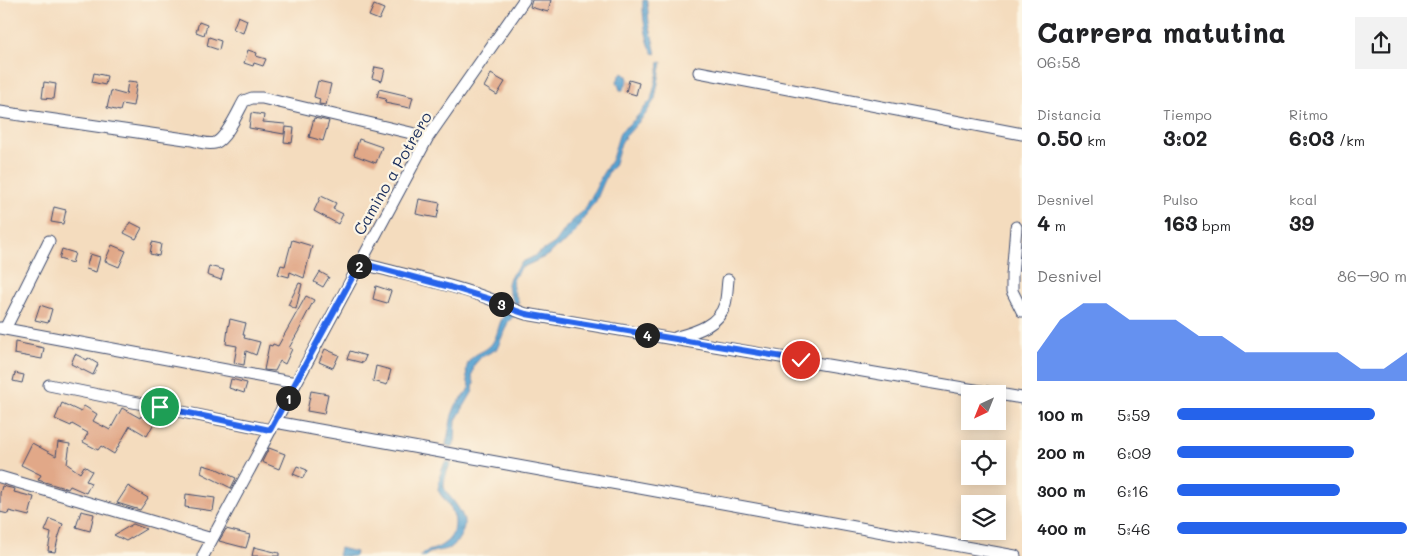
<!DOCTYPE html>
<html lang="es">
<meta charset="utf-8">
<style>
:root{--surface:#fff;--page:#f2f2f2;--text:#202124;--muted:#757577;--accent:#2563eb}
body{margin:0;font-family:Mali,sans-serif;background:var(--page);color:var(--text);height:100vh;display:flex;flex-direction:column;font-size:19px;white-space:nowrap}
*{box-sizing:border-box;margin:0}
p{font-size:16px;color:var(--muted)}
.icon{flex:none;width:28px;height:28px;fill:none;stroke:currentColor;stroke-width:2;stroke-linecap:round;stroke-linejoin:round}
.map{position:relative;flex:1;overflow:hidden}
.details{display:flex;flex-direction:column;background:var(--surface);width:400px}
.details>*{flex:none}
.needle{width:32px;rotate:223deg}
.fabs{position:absolute;left:961px;top:385px;display:grid;gap:10px}
.fabs a{display:grid;place-items:center;width:45px;height:45px;border-radius:0px;background:var(--surface);box-shadow:0 2px 12px #0003;font-size:25px}
.pin{position:absolute;display:grid;place-items:center;width:42px;height:42px;color:#fff;margin:-21px;border:2px solid #fff;border-radius:50%;box-shadow:0 1px 5px #0007}
.km{position:absolute;width:25px;height:25px;margin:-12px;border-radius:50%;background:#222;color:#fff;font-size:14px;line-height:25px;text-align:center}
.round{display:grid;place-items:center;flex:none;width:52px;height:52px;border-radius:0px;background:var(--page)}
.overview{display:flex;align-items:center;justify-content:space-between;height:85px;padding:0 15px}
h1{font-size:28px;font-weight:700;line-height:38px}
.figures{display:grid;grid-template-columns:repeat(3,1fr);gap:8px;height:85px;padding:5px 15px}
.figures div{display:grid;align-content:center}
.figures b{font-size:21px;font-weight:700}
.figures small{font-size:14px;font-weight:400}
.figures p{font-size:14px}
.chart{height:140px;padding:10px 15px}
.chart p{display:flex;justify-content:space-between}
.chart svg{width:100%;height:90px;margin-top:5px;fill:var(--accent);opacity:.7}
ul{padding:0 15px;list-style:none;font-size:16px}
li{display:grid;grid-template-columns:80px 60px 1fr;align-items:center;height:38px}
li i{height:12px;border-radius:6px;background:var(--accent)}
main{display:flex;flex:1;min-height:0}
.map>svg:first-child{display:block}
.water{fill:url(#water-ripples);stroke:#3a6998}
.building{fill:#e1a888}
.lines{fill:none;stroke-linecap:round;stroke-linejoin:round}
.minor-casing{stroke:#3c496c;stroke-width:13}
.minor{stroke:#fff;stroke-width:11}
.route-casing{stroke:#fff;stroke-width:10}
.route{stroke:#2563eb;stroke-width:6}
.labels{text-anchor:middle;dominant-baseline:central;stroke-width:4.5;stroke-linejoin:round;paint-order:stroke}
.street-label{font-size:16px;fill:#1b2f5e;stroke:#fcf5e5}
</style>
<main>
<div class="map">
<svg width="1022" height="556" viewBox="0 0 1022 556">
<defs>
<pattern id="water-ripples" width="26" height="14" patternUnits="userSpaceOnUse" patternTransform="scale(1.25)"><rect width="26" height="14" fill="#59a3d1"/><path d="M2 4q2-2 4 0t4 0M15 11q2-2 4 0t4 0" fill="none" stroke="#4985ad"/></pattern>
</defs>
<rect width="100%" height="100%" fill="#fcf5e5"/>
<filter id="ink" filterUnits="userSpaceOnUse"><feTurbulence type="fractalNoise" baseFrequency=".02" numOctaves="2"/><feDisplacementMap in="SourceGraphic" scale="10" xChannelSelector="R" yChannelSelector="G"/><feConvolveMatrix kernelMatrix="1 2 1 2 8 2 1 2 1" color-interpolation-filters="sRGB"/></filter>
<filter id="wash" filterUnits="userSpaceOnUse"><feTurbulence type="fractalNoise" baseFrequency=".0096" numOctaves="4" result="noise"/><feDisplacementMap in="SourceGraphic" scale="20" xChannelSelector="R" yChannelSelector="G"/><feGaussianBlur stdDeviation="1.12" result="paint"/><feColorMatrix in="noise" values="0 0 0 0 0 0 0 0 0 0 0 0 0 0 0 0 0 1.4 0 .05"/><feComposite in="paint" operator="in"/></filter>
<g filter="url(#wash)">
<rect width="100%" height="100%" fill="#f4dcbe"/>
<!-- water -->
<path class="water" d="M 643,0 L 647,0 L 649,23 L 656,54 L 653,53 C 646,43 642,13 643,0 Z
M 659,62 L 662,62 L 655,99 L 645,115 L 625,137 L 621,143 L 614,166 L 609,171 L 603,184 L 596,201 L 590,208 L 575,232 L 565,243 L 557,247 L 549,255 L 521,268 C 508,284 512,286 519,303 L 514,303 L 509,292 L 508,284 L 510,277 L 522,262 L 531,258 L 555,243 L 567,226 L 585,209 L 596,188 L 600,178 L 612,159 L 620,132 L 634,120 L 651,100 L 658,72 Z
M 622,72 L 627,76 L 628,80 L 623,90 L 620,90 L 617,81 Z
M 508,311 L 515,315 L 508,322 L 497,349 L 481,357 L 474,365 L 472,377 L 474,382 L 473,391 L 456,420 L 455,441 L 453,447 L 446,445 L 452,415 L 456,405 L 470,388 C 466,377 463,364 474,356 C 481,351 488,350 493,342 C 500,331 497,322 508,311 Z
M 445,462 L 451,462 C 448,469 444,478 444,485 C 444,490 448,494 451,498 C 464,515 470,524 456,543 C 447,554 433,548 425,556 L 420,556 C 426,550 430,551 437,548 C 453,540 460,526 451,509 C 448,502 441,497 438,490 L 440,475 Z
M 340,548 L 356,552 L 355,556 L 338,556 Z"/>
<g id="blocks">
<!-- building -->
<path class="building" d="M 532,0 L 551,0 L 548,12 L 530,7 Z
M 374,5 L 384,9 L 379,20 L 369,16 Z
M 238,16 L 247,20 L 243,33 L 233,29 Z
M 199,22 L 207,25 L 204,35 L 196,32 Z
M 209,37 L 221,41 L 219,50 L 207,46 Z
M 248,50 L 257,53 L 256,56 L 266,59 L 263,66 L 254,63 L 253,66 L 244,63 Z
M 375,67 L 385,69 L 382,81 L 372,78 Z
M 94,73 L 107,76 L 105,85 L 92,82 Z
M 491,74 L 505,82 L 497,95 L 484,87 Z
M 629,80 L 639,83 L 636,95 L 626,92 Z
M 128,81 L 137,82 L 133,106 L 122,104 L 120,111 L 107,108 L 111,91 L 126,95 Z
M 318,81 L 331,84 L 326,105 L 319,104 L 320,99 L 314,97 Z
M 44,82 L 56,84 L 54,99 L 42,98 Z
M 379,89 L 413,97 L 410,108 L 385,103 L 386,99 L 377,97 Z
M 251,113 L 264,115 L 263,122 L 285,124 L 284,134 L 249,128 Z
M 314,118 L 329,121 L 323,141 L 309,137 Z
M 286,127 L 294,128 L 292,143 L 284,142 Z
M 359,139 L 382,147 L 376,163 L 354,155 Z
M 321,196 L 336,203 L 333,209 L 343,214 L 338,224 L 314,211 Z
M 419,199 L 440,203 L 437,218 L 416,214 Z
M 54,207 L 66,210 L 63,224 L 51,222 Z
M 130,222 L 142,228 L 136,239 L 124,233 Z
M 292,240 L 312,246 L 304,278 L 290,272 L 289,277 L 278,274 L 281,265 L 285,266 Z
M 152,242 L 161,244 L 159,256 L 150,254 Z
M 112,245 L 126,251 L 119,267 L 105,261 Z
M 62,249 L 75,253 L 72,263 L 59,259 Z
M 90,254 L 100,257 L 96,272 L 86,269 Z
M 209,266 L 224,270 L 221,280 L 207,275 Z
M 320,272 L 329,277 L 323,287 L 314,282 Z
M 299,283 L 302,284 L 296,309 L 288,305 Z
M 376,286 L 391,291 L 387,303 L 373,299 Z
M 306,296 L 314,300 L 301,325 L 302,325 L 289,348 L 292,349 L 285,364 L 280,361 L 275,371 L 264,370 L 269,345 L 272,346 L 273,344 L 278,346 Z
M 40,305 L 52,309 L 48,323 L 35,320 Z
M 230,319 L 246,323 L 243,335 L 245,335 L 244,338 L 260,342 L 256,355 L 246,351 L 244,365 L 234,363 L 237,346 L 226,344 L 228,328 Z
M 15,342 L 44,348 L 42,359 L 14,354 Z
M 325,349 L 339,355 L 333,368 L 319,362 Z
M 350,351 L 366,356 L 363,363 L 347,359 Z
M 75,354 L 87,360 L 88,358 L 98,364 L 93,375 L 71,364 Z
M 376,366 L 391,370 L 387,385 L 373,381 Z
M 15,373 L 24,375 L 22,383 L 13,381 Z
M 231,379 L 247,383 L 244,393 L 229,388 Z
M 311,391 L 328,394 L 324,414 L 307,411 Z
M 62,403 L 81,412 L 84,406 L 97,414 L 93,421 L 110,430 L 122,408 L 140,418 L 141,416 L 154,423 L 147,436 L 130,426 L 114,454 L 101,446 L 98,450 L 83,442 L 88,433 L 72,424 L 71,426 L 55,419 Z
M 58,442 L 70,444 L 67,464 L 80,473 L 84,466 L 92,471 L 86,481 L 91,483 L 86,493 L 70,486 L 68,489 L 38,480 L 41,475 L 21,465 L 32,443 L 56,456 Z
M 269,448 L 285,454 L 279,469 L 262,462 Z
M 203,465 L 217,469 L 236,478 L 231,488 L 201,473 Z
M 297,466 L 307,470 L 303,478 L 293,474 Z
M 2,486 L 15,489 L 14,492 L 34,497 L 29,516 L 9,511 L 8,514 L 0,512 L 0,493 Z
M 128,486 L 148,498 L 140,510 L 117,503 Z
M 186,494 L 215,498 L 213,511 L 185,507 Z
M 81,511 L 94,514 L 90,531 L 76,527 Z
M 50,519 L 63,524 L 58,539 L 55,552 L 48,551 L 51,533 L 45,531 Z
M 133,524 L 146,529 L 126,541 L 114,535 Z
M 226,529 L 250,535 L 246,548 L 219,541 Z
M 254,547 L 279,553 L 279,556 L 252,556 Z"/>
</g>
</g>
<g filter="url(#ink)">
<use href="#blocks" fill-opacity="0" stroke="#3c496c" stroke-width="1"/>
<g class="lines">
<!-- minor casing -->
<g class="minor-casing">
<path id="minor" d="M 699,72 L 1022,134
M 0,112 L 192,140 C 199,142 208,145 215,143 C 226,139 238,112 244,101 L 252,98 L 262,98 L 428,137
M 1016,227 L 1012,276 L 1012,291 L 1022,311
M 360,263 C 403,275 449,283 490,299 C 502,304 513,310 526,314 L 1022,398
M 0,328 L 296,383
M 5,329 L 49,241
M 677,337 C 696,332 719,325 725,304 C 727,297 727,288 728,280
M 49,385 L 271,430
M 275,422 L 1015,556
M 0,477 L 212,539
M 203,556 L 428,137 L 524,0"/>
</g>
<!-- minor -->
<use href="#minor" class="minor"/>
</g>
</g>
<g class="lines" filter="url(#ink)">
<!-- route casing -->
<g class="route-casing">
<path id="route" d="M 160,407 L 270,430 L 360,263 L 450,287 L 490,299 L 511,309 L 526,314 L 801,360"/>
</g>
<!-- route -->
<use href="#route" class="route"/>
</g>
<g class="labels">
<!-- street labels -->
<g class="street-label">
<text transform="translate(392 173) rotate(-60)">Camino a Potrero</text>
</g>
</g>
</svg>
<div class="fabs">
<a><svg class="needle" viewBox="-14 -14 28 28"><path d="M0-13l5 13h-10z" fill="#e53935"/><path d="M0 13l5-13h-10z" fill="#757577"/></svg></a>
<a><svg class="icon" aria-label="locate" viewBox="0 0 24 24"><circle cx="12" cy="12" r="6"/><path d="M12 2v4M12 18v4M2 12h4M18 12h4"/></svg></a>
<a><svg class="icon" aria-label="layers" viewBox="0 0 24 24"><path d="M12 4l9 5-9 5-9-5zM3 14l9 5 9-5"/></svg></a>
</div>
<div class="pin" style="left:160px;top:407px;background:#1e9e55"><svg class="icon" aria-label="arrive" viewBox="0 0 24 24"><path d="M6 21V4h12l-3 4 3 4H6"/></svg></div>
<div class="pin" style="left:801px;top:360px;background:#d93025"><svg class="icon" aria-label="check" viewBox="0 0 24 24"><path d="M5 12l5 5 9-10"/></svg></div>
<b class="km" style="left:288px;top:398px">1</b>
<b class="km" style="left:359px;top:266px">2</b>
<b class="km" style="left:501px;top:304px">3</b>
<b class="km" style="left:647px;top:335px">4</b>
</div>
<section class="details">
<div class="overview"><div><h1>Carrera matutina</h1><p>06:58</p></div><a class="round"><svg class="icon" aria-label="share" viewBox="0 0 24 24"><path d="M12 15V3M7 8l5-5 5 5M5 13v7h14v-7"/></svg></a></div>
<div class="figures">
<div><p>Distancia</p><b>0.50<small> km</small></b></div>
<div><p>Tiempo</p><b>3:02</b></div>
<div><p>Ritmo</p><b>6:03<small> /km</small></b></div>
</div>
<div class="figures">
<div><p>Desnivel</p><b>4<small> m</small></b></div>
<div><p>Pulso</p><b>163<small> bpm</small></b></div>
<div><p>kcal</p><b>39</b></div>
</div>
<div class="chart"><p><span>Desnivel</span>86–90 m</p>
<svg viewBox="0 0 160 44" preserveAspectRatio="none"><path d="M0 44V30L10 14L20 6L30 6L40 14L50 14L60 14L70 22L80 22L90 30L100 30L110 30L120 30L130 30L140 38L150 38L160 30V44z"/></svg>
</div>
<ul>
<li><b>100 m</b>5:59<i style="width:86%"></i></li>
<li><b>200 m</b>6:09<i style="width:77%"></i></li>
<li><b>300 m</b>6:16<i style="width:71%"></i></li>
<li><b>400 m</b>5:46<i style="width:100%"></i></li>
</ul>
</section>
</main>
